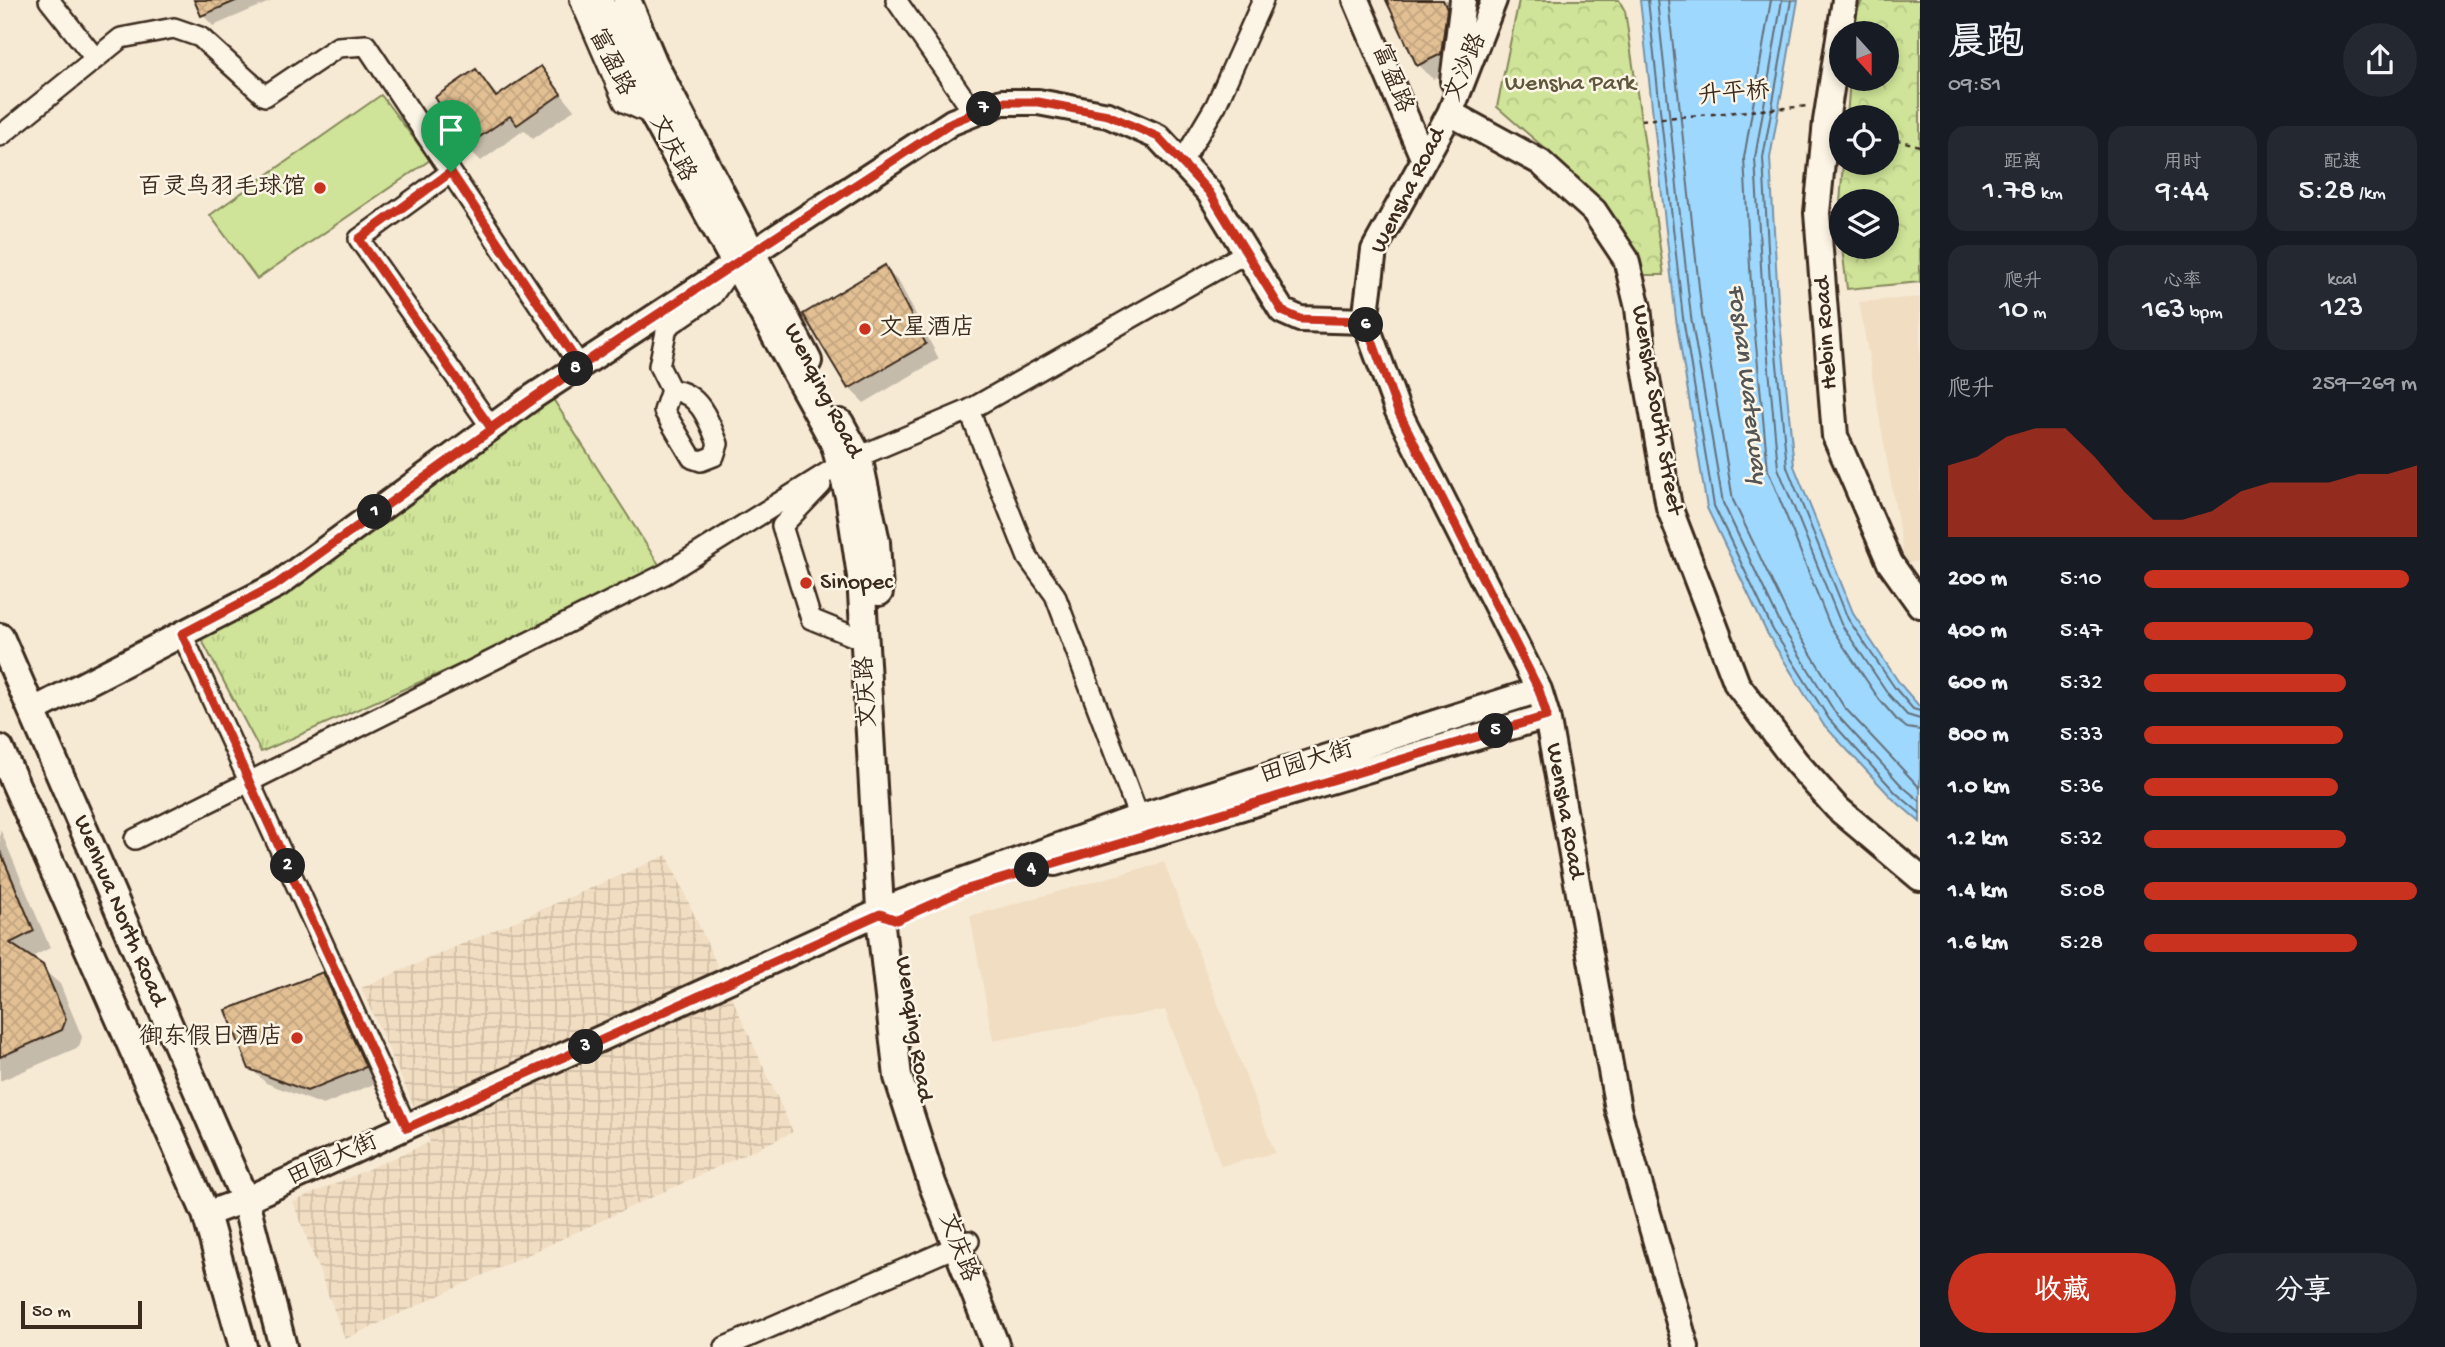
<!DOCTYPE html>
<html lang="zh">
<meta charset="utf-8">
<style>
:root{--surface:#171b24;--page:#242831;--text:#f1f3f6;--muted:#9ea1a6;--accent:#c8321e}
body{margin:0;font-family:"Gochi Hand","LXGW WenKai TC",sans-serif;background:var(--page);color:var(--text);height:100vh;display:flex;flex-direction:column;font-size:26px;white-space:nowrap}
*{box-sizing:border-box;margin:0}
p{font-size:23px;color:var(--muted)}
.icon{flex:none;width:38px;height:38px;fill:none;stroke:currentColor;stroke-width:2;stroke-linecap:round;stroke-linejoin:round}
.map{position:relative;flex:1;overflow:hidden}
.drawer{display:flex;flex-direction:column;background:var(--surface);width:525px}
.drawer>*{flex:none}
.needle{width:46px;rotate:159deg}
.fabs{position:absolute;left:1829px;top:21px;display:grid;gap:14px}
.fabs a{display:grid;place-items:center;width:70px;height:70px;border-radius:50%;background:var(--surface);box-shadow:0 4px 10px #0003;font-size:35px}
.scale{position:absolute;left:21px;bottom:18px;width:121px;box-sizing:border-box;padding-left:7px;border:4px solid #3b2a1e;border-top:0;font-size:19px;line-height:24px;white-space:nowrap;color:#3b2a1e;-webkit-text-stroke:5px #fcf5e5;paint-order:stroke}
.pin{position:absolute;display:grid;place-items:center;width:60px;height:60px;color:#fff;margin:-72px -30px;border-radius:50% 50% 50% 0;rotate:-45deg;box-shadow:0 0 7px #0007}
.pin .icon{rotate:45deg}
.km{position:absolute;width:35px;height:35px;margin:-18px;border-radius:50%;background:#222;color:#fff;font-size:19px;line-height:35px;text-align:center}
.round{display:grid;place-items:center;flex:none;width:74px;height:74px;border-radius:37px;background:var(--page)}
.overview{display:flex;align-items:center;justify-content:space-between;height:119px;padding:0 28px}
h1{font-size:38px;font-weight:600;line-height:52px}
.figures{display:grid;grid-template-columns:repeat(3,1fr);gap:10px;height:119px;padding:7px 28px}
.figures div{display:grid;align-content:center;border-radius:18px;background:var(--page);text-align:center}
.figures b{font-size:30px;font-weight:600}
.figures small{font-size:19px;font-weight:400}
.figures p{font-size:19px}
.chart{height:196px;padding:14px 28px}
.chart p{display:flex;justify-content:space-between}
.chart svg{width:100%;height:126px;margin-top:7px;fill:var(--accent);opacity:.7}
.cta{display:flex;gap:14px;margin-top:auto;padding:14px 28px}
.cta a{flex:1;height:80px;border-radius:42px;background:var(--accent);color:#fff;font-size:28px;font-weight:600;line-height:80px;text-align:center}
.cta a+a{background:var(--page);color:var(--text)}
ul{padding:0 28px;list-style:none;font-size:23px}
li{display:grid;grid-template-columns:112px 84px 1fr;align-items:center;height:52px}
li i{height:18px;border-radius:9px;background:var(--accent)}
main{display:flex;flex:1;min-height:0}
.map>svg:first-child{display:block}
.built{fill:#f1ddc2}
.industrial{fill:url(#industrial-grid)}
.grass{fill:url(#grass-tufts);stroke:#85875b;stroke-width:2}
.park{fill:url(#park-crowns);stroke:#85875b;stroke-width:2}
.pitch{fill:#cfe498;stroke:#85875b;stroke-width:2}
.water{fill:#9fd8ff;stroke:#7792a5;stroke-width:2}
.shadow{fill:#0003}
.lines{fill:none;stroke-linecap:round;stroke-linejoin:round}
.shore{stroke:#637078;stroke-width:2}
.building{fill:url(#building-cross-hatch);stroke:#3b2a1e;stroke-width:2}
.minor-casing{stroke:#3b2a1e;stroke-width:24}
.tertiary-casing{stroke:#3b2a1e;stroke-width:30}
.secondary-casing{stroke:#3b2a1e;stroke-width:32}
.path{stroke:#3b2a1e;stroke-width:2.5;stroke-dasharray:5 5;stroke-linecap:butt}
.minor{stroke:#fcf5e5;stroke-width:19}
.tertiary{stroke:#fcf5e5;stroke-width:24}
.secondary{stroke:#fcf5e5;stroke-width:26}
.route-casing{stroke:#fff;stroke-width:14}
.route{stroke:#c8321e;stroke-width:9}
.poi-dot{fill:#c8321e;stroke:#fcf5e5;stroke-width:2.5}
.labels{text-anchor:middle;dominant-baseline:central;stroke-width:5;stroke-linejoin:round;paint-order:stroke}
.street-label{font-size:24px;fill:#3b2a1e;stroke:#fcf5e5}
.park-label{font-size:24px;fill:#60583c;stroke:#fcf5e5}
.poi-label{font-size:24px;fill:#3b2a1e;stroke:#fcf5e5;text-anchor:end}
.water-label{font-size:26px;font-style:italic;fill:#545656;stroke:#fcf5e5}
</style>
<main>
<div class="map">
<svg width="1920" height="1347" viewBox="0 0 1920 1347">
<defs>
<pattern id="industrial-grid" width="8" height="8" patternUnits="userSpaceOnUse" patternTransform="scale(1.75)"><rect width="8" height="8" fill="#f1ddc2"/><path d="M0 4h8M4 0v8" fill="none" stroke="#d0bea6"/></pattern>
<pattern id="grass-tufts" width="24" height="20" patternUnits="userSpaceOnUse" patternTransform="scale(1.75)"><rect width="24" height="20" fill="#cfe498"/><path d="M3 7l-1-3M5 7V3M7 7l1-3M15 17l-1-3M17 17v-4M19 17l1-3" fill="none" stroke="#b3c483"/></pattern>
<pattern id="park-crowns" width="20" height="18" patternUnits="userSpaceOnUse" patternTransform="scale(1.75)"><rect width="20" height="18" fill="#cfe498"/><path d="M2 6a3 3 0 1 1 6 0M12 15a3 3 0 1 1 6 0" fill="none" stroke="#b3c483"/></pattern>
<pattern id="building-cross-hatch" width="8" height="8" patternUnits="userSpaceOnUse" patternTransform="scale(1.75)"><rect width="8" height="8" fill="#e2c094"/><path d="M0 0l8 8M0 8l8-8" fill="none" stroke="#c3a57f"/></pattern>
</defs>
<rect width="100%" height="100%" fill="#f7ead5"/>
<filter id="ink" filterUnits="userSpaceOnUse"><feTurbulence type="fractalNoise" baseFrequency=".0143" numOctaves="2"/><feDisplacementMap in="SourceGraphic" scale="14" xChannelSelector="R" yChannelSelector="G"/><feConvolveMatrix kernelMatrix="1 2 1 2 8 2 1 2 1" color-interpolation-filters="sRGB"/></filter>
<g filter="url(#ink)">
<!-- built -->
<path class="built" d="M 1920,297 L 1920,561 L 1905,563 L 1859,302 Z
M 1164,862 L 1275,1153 L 1221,1166 L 1165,1010 L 993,1041 L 970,916 Z"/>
<!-- industrial -->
<path class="industrial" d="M 667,855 L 793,1132 L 345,1339 L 293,1202 L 430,1142 L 361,988 Z"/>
<!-- grass -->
<path class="grass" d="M 546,388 L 665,574 L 261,752 L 195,627 Z"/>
<!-- park -->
<path class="park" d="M 1519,0 L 1619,0 L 1625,11 L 1664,275 L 1638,275 L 1597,202 L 1542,146 L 1497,107 Z
M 1863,0 L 1920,0 L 1920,282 L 1847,289 L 1842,247 L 1886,247 L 1886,201 L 1841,201 L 1841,235 L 1839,217 L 1843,163 L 1886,163 L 1886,117 L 1847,117 L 1850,79 L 1886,79 L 1886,33 L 1854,33 L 1856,11 Z"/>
<!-- pitch -->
<path class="pitch" d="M 381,95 L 430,160 L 257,279 L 210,215 Z"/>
<!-- water -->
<path class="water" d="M 1640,0 L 1798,0 L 1770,158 L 1778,301 L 1794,466 L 1854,615 L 1900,684 L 1920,707 L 1920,822 L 1892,798 L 1823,724 L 1767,633 L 1707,508 L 1676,319 Z"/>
<!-- shadow -->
<path class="shadow" d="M 196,0 L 274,0 L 213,26 L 203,15 Z
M 1388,0 L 1466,0 L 1456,69 L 1433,79 L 1418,64 Z
M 541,68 L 574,110 L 533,139 L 524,130 L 481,161 L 466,146 L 476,71 L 499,97 Z
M 884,268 L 899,282 L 939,359 L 864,403 L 849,388 Z
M 0,829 L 50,948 L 30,958 L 60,984 L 82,1037 L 79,1047 L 0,1081 Z
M 322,974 L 337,989 L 379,1082 L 323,1105 L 266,1083 L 250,1068 Z"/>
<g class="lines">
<!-- shore -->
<path class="shore" d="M 1648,0 L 1683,318 L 1714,506 L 1773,630 L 1829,719 L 1896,793 L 1920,813
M 1657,0 L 1691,317 L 1723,503 L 1781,625 L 1836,714 L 1902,786 L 1920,801
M 1668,0 L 1702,315 L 1733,500 L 1790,620 L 1844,707 L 1920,788
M 1771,0 L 1744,158 L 1752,303 L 1768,470 L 1830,626 L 1879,699 L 1897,720 L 1907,728 L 1920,730
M 1782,0 L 1755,158 L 1763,303 L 1778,468 L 1841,624 L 1889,695 L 1907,715 L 1920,719
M 1791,0 L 1763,158 L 1771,302 L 1787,467 L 1848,619 L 1895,688 L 1913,709 L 1920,711"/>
</g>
<!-- building -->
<path class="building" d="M 194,0 L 238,0 L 201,16 Z
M 1386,0 L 1443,0 L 1447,9 L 1441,54 L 1417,66 Z
M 541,66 L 561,94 L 517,125 L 510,116 L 465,147 L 435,97 L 476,69 L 496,97 Z
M 885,265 L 926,344 L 848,389 L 803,314 Z
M 0,851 L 34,931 L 10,943 L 43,965 L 66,1019 L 62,1030 L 0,1057 Z
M 323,972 L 366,1067 L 307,1091 L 249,1069 L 226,1010 Z"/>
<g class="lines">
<!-- minor casing -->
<g class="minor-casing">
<path id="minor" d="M 49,0 L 95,58
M 580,0 L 624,102 L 653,115
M 896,0 L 974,113
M 0,136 L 121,38 L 174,28 L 200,37 L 265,96 L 338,47 L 366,45 L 580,366
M 1182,162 L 1216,105 L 1263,0
M 451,172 L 359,239 L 491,427
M 671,390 C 699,392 709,420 718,444 L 714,456 L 701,461 L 692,458 L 664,411 L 671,390 L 659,366 L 667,327 L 712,296 L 729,272
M 969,410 L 1028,558 L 1055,595 L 1144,831
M 821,485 L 782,526 L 811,619 L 865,641
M 182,634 L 407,1128
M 135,839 L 665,574 L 841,464 L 969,410 L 1244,254
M 725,1347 L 969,1241"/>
</g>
<!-- tertiary casing -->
<g class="tertiary-casing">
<path id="tertiary" d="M 1356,0 L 1424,160
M 1494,0 L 1450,113 L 1374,250 L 1365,321 L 1397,409 L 1539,690 L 1547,716 L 1618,1109 L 1686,1347
M 1845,0 L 1826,121 L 1817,213 L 1835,436 L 1890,563 L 1920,605
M 1453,81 L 1463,0
M 1450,113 L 1540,162 L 1594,211 L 1626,259 L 1638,308 L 1645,367 L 1669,507 L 1737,684 L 1796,762 L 1837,808 L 1920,878
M 32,711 L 277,585 L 534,396 L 952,122 L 1002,102 L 1038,102 L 1108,115 L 1158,137 L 1209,192 L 1282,311 L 1300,319 L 1365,321
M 1055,863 L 1547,716
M 206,1214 L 245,1200 L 895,905 L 1139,817 L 1539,690"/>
</g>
<!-- secondary casing -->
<g class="secondary-casing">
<path id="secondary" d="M 599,0 L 631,74 L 834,442 L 849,496 L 861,576 L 881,926 L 898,1077 L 932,1183 L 996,1347
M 627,0 L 654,64 L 808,361
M 840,423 L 858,456 L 876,542 L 879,592
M 0,637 L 245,1200 L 283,1347
M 0,749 L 206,1214 L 243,1347"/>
</g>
<!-- path -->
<path class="path" d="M 1641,120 L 1809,106
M 1886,137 L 1920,146"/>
<!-- minor -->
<use href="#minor" class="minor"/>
<!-- tertiary -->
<use href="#tertiary" class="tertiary"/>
<!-- secondary -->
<use href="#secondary" class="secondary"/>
</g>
</g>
<g class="lines" filter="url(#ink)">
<!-- route casing -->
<g class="route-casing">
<path id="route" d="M 451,172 L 580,366 L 277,584 L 182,634 L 407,1128 L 880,914 L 897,920 L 964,890 L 1547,716 L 1539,690 L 1397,409 L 1365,321 L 1300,319 L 1282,311 L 1209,192 L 1158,137 L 1108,115 L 1038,102 L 1002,102 L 952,122 L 751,253 C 664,311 576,366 491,428 L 359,239 L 451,172"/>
</g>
<!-- route -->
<use href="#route" class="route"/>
</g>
<!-- markers -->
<g class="poi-dot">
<circle cx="320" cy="188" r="7"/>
<circle cx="865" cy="329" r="7"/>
<circle cx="806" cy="583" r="7"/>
<circle cx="297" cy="1038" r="7"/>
</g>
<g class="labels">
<!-- street labels -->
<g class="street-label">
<text transform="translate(610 63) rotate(63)">富盈路</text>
<text transform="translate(1467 68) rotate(-67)">文沙路</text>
<text transform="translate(1391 79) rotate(68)">富盈路</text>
<text transform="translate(1734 95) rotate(-5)">升平桥</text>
<text transform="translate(671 149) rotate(62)">文庆路</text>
<text transform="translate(1409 191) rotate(-63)">Wensha Road</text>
<text transform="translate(1827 333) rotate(-94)">Hebin Road</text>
<text transform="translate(822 391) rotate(63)">Wenqing Road</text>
<text transform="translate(1656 410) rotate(80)">Wensha South Street</text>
<text transform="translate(868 692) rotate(-93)">文庆路</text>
<text transform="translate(1307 764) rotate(-17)">田园大街</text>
<text transform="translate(1564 811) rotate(80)">Wensha Road</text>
<text transform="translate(119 911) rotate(67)">Wenhua North Road</text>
<text transform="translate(913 1029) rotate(81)">Wenqing Road</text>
<text transform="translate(333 1161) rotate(-24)">田园大街</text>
<text transform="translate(957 1248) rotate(69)">文庆路</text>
</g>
<!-- park labels -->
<g class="park-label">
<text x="1570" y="84">Wensha Park</text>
</g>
<!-- poi labels -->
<g class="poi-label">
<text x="306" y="188">百灵鸟羽毛球馆</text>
<text x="879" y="329" text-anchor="start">文星酒店</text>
<text x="820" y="583" text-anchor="start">Sinopec</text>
<text x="283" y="1038">御东假日酒店</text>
</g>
<!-- water labels -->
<g class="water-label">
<text transform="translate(1746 384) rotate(83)">Foshan Waterway</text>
</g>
</g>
</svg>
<div class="fabs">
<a><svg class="needle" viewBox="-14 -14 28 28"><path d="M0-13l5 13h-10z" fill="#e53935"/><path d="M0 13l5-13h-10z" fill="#9ea1a6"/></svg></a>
<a><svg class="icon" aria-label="locate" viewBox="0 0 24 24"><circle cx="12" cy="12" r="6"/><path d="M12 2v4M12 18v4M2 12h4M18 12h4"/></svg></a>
<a><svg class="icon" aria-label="layers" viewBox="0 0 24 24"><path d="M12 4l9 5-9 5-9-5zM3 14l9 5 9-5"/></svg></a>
</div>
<div class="scale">50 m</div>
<div class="pin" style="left:451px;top:172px;background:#1e9e55"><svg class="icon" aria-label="arrive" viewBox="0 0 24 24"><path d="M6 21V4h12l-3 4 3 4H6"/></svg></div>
<b class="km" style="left:375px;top:512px">1</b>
<b class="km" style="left:288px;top:866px">2</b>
<b class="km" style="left:586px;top:1047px">3</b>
<b class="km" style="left:1032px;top:870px">4</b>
<b class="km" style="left:1496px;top:731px">5</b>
<b class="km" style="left:1366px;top:325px">6</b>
<b class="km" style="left:984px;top:109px">7</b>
<b class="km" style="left:576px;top:369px">8</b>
</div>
<section class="drawer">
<div class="overview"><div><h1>晨跑</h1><p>09:51</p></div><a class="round"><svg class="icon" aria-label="share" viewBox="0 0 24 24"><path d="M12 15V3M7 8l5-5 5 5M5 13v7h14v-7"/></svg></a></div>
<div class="figures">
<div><p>距离</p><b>1.78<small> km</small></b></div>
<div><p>用时</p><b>9:44</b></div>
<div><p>配速</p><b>5:28<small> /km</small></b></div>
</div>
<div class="figures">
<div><p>爬升</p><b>10<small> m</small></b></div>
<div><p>心率</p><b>163<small> bpm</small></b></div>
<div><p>kcal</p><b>123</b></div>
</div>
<div class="chart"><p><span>爬升</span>259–269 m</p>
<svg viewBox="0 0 160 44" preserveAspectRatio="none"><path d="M0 44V19L10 16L20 9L30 6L40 6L50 16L60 28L70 38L80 38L90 35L100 28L110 25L120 25L130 25L140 22L150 22L160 19V44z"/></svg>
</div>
<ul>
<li><b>200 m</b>5:10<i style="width:97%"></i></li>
<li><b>400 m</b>5:47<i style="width:62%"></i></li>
<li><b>600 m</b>5:32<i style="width:74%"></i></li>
<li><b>800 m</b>5:33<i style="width:73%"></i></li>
<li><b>1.0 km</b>5:36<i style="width:71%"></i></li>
<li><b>1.2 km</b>5:32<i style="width:74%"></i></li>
<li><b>1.4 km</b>5:08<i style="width:100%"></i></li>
<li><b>1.6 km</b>5:28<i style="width:78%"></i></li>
</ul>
<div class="cta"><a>收藏</a><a>分享</a></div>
</section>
</main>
